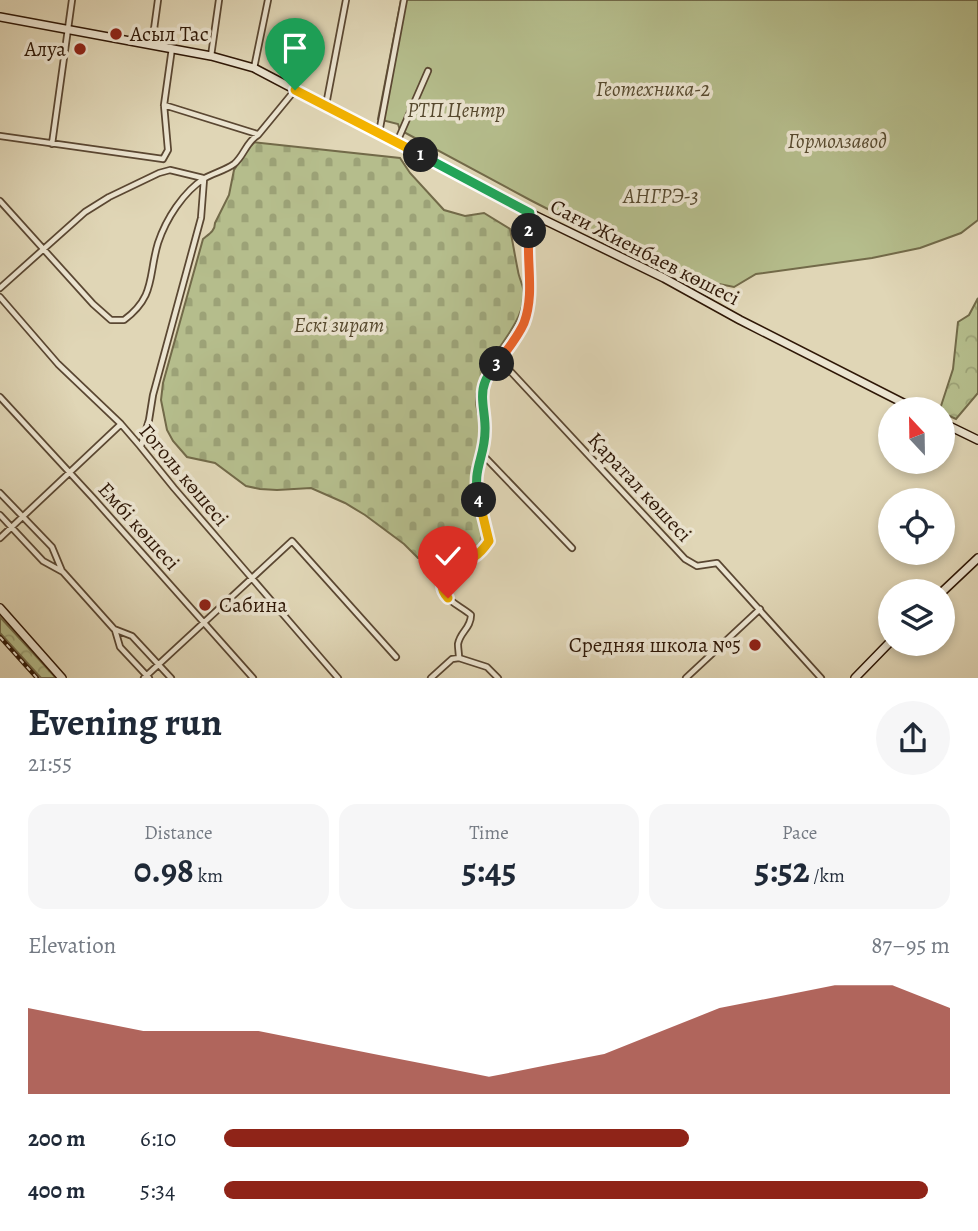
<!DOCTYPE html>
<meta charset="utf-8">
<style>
:root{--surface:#fff;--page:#f6f6f7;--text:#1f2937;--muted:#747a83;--accent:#8f2418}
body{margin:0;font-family:Alegreya,serif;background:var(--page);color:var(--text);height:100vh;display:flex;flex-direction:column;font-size:26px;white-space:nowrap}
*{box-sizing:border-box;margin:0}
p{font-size:23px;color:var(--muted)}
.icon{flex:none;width:38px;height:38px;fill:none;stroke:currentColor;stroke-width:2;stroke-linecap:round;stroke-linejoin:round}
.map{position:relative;height:678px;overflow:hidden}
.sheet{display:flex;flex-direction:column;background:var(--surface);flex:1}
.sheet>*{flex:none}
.needle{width:46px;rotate:338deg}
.fabs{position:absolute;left:878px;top:397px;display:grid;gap:14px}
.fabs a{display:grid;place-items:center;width:77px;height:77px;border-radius:50%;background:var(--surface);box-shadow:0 4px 10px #0003;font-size:35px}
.pin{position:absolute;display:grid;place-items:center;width:60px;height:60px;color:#fff;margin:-72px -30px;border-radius:50% 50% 50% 0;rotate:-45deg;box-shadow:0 0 7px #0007}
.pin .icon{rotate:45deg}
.km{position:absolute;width:35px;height:35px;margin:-18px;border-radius:50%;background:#222;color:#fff;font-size:19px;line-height:35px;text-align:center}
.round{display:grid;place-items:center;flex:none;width:74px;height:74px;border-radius:37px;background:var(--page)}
.overview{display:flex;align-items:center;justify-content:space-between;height:119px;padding:0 28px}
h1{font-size:38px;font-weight:700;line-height:52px}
.metrics{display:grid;grid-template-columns:repeat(3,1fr);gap:10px;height:119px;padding:7px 28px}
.metrics div{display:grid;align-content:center;border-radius:18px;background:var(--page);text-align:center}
.metrics b{font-size:35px;font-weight:700}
.metrics small{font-size:19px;font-weight:400}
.metrics p{font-size:19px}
.chart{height:196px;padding:14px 28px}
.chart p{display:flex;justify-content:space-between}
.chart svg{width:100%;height:126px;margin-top:7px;fill:var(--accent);opacity:.7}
ul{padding:0 28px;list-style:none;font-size:23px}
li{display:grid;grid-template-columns:112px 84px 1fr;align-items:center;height:52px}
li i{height:18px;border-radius:9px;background:var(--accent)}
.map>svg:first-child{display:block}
.green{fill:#b5bd8c;stroke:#726a49;stroke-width:2}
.forest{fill:url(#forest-crowns);stroke:#726a49;stroke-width:2}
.cemetery{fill:url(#cemetery-stones);stroke:#726a49;stroke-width:2}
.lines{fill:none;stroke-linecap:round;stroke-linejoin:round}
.street-casing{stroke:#5a4732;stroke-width:8}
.secondary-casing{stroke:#2e1706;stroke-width:10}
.street{stroke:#ebe4d0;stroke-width:4.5}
.secondary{stroke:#ebe4d0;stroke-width:7}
.rail-casing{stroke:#2e1706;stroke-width:4.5}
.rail{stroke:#ebe4d0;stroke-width:2;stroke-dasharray:5;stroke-linecap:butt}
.split-1-casing{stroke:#fff;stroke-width:14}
.split-2-casing{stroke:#fff;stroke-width:14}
.split-3-casing{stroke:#fff;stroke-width:14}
.split-4-casing{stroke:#fff;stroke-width:14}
.split-5-casing{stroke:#fff;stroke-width:14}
.split-1{stroke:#f5b400;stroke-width:9}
.split-2{stroke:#22a559;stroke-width:9}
.split-3{stroke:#f0652b;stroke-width:9}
.split-4{stroke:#22a559;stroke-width:9}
.split-5{stroke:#f5b400;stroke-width:9}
.poi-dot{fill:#8f2418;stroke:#ebe4d0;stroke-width:2.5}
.labels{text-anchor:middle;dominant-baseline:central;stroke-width:7;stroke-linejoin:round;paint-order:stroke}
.poi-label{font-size:21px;fill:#2e1706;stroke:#ebe4d0;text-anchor:start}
.park-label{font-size:21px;font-style:italic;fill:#56492e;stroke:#ebe4d0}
.street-label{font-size:21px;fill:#2e1706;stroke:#ebe4d0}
</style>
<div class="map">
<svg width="978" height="678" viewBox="0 0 978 678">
<defs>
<pattern id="forest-crowns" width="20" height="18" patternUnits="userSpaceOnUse" patternTransform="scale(1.75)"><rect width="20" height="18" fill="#b5bd8c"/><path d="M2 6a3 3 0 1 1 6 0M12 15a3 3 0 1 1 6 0" fill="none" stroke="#9ca277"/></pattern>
<pattern id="cemetery-stones" width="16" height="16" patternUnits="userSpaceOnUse" patternTransform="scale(1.75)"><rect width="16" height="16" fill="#b5bd8c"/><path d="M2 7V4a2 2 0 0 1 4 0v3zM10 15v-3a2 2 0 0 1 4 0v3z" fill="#9ca277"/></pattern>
</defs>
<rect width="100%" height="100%" fill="#e0d6b6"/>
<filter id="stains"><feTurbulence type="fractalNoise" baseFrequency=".00286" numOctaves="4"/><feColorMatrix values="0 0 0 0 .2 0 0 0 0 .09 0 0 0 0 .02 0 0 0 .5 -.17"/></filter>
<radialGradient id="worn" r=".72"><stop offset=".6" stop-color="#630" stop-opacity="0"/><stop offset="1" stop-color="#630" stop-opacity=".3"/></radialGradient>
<!-- green -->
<path class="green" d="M 401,0 L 978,0 L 978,220 L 961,233 L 920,248 L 872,258 L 756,274 L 734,287 L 679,276 L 532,201 L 400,130 L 398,124 L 378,119 Z"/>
<!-- forest -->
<path class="forest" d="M 978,298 L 978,393 L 956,419 L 943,413 L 943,410 L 940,409 L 953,369 L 958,322 L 969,315 Z
M 0,617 L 56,678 L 41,678 L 0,633 Z"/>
<!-- cemetery -->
<path class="cemetery" d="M 252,142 L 400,158 L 410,173 L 444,210 L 465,216 L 484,213 L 510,229 C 513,243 515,257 518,271 C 519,279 525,288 524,297 C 520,335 475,364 476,402 C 477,415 483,427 481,439 C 478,457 469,464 473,485 C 476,502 491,532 480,546 C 473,556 431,558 418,558 L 404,544 L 365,515 L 345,503 L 311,488 L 277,490 L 260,489 L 246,486 L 215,463 L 187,457 L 173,441 L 167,430 L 161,400 L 163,383 L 203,239 C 209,234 215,231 215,223 L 229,195 L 234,170 Z"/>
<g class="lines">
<!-- street casing -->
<g class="street-casing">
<path id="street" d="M 152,44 L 158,0
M 211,56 L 219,0
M 254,68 L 268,0
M 164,105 L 257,134
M 326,105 L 346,0
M 379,133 L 404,0
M 0,136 L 163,159
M 397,142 L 428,71
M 52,144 L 72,0
M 163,159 L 168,150 L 164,105 L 172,48
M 0,201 L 93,304 L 111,320 L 124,320 C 156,296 148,276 158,243 C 166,219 183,192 205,178 C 214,173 226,170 234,164 C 244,156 246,142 258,135 L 295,90
M 0,288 L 85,212 L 109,197 L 159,173 L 170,170 L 203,178
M 0,297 L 58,364 L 121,424 L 140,446 L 174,488 L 338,678
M 500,360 L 685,559 L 697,566 L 717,563 L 821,678
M 0,397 L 94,499 L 253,678
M 141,446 L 149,420 L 153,395 L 201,218 L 204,179
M 482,454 L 572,548
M 0,493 L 52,547 L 62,571
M 0,515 L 43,561 L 63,572 L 114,629 L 132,636 L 171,678
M 0,538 L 121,424
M 115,630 L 120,647 L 149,678
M 459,658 C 459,653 458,649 458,644 C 460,632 471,628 471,615 C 463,608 451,603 444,594 C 436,584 447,567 458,562 C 463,559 469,560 474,557 C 480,553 485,547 490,541 L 477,490 L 476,472 L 482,454 L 485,431 L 482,399 L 485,382 L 524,324 L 530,298 L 528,244 L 530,213
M 144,678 L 292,541 L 396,657
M 431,678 L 452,659 L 459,658 L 487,667 L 498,678
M 686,678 L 760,609"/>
</g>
<!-- secondary casing -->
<g class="secondary-casing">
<path id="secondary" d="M 0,17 L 211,56 L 254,68 L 530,213 L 664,278 L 740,320 L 917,410
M 943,423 L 978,440
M 942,592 L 978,558
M 0,608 L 62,678
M 855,678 L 891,641"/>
</g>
<!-- street -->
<use href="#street" class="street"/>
<!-- secondary -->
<use href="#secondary" class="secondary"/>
<!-- rail casing -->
<g class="rail-casing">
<path id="rail" d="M 0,637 L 37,678"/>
</g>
<!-- rail -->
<use href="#rail" class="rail"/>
</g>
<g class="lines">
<!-- split-1 casing -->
<g class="split-1-casing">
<path id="split-1" d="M 295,90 L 421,155"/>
</g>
<!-- split-2 casing -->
<g class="split-2-casing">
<path id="split-2" d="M 421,155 L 530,213 L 529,231"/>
</g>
<!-- split-3 casing -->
<g class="split-3-casing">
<path id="split-3" d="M 497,364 C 506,351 518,337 524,323 C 535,294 526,262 529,231"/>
</g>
<!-- split-4 casing -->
<g class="split-4-casing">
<path id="split-4" d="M 479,500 C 471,470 485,458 485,431 C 486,415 479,397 485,382 C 487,376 493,369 497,364"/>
</g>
<!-- split-5 casing -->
<g class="split-5-casing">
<path id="split-5" d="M 448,598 C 436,586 444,568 458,561 C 463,559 469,560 474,557 C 480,553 485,547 489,541 L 479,500"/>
</g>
<!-- split-1 -->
<use href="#split-1" class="split-1"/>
<!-- split-2 -->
<use href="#split-2" class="split-2"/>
<!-- split-3 -->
<use href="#split-3" class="split-3"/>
<!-- split-4 -->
<use href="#split-4" class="split-4"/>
<!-- split-5 -->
<use href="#split-5" class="split-5"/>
</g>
<!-- markers -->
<g class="poi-dot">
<circle cx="116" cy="34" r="7"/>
<circle cx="80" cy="49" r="7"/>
<circle cx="205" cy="605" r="7"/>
<circle cx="755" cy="645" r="7"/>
</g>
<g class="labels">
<!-- poi labels -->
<g class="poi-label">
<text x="130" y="34">Асыл Тас</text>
<text x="66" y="49" text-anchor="end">Алуа</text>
<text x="219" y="605">Сабина</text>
<text x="741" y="645" text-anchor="end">Средняя школа №5</text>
</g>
<!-- park labels -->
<g class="park-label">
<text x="653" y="89">Геотехника-2</text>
<text x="456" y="110">РТП Центр</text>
<text x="837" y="141">Гормолзавод</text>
<text x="661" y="196">АНГРЭ-3</text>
<text x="339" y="325">Ескі зират</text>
</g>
<!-- street labels -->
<g class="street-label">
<text transform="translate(645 252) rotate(27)">Сағи Жиенбаев көшесі</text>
<text transform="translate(184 475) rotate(50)">Гоголь көшесі</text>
<text transform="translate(640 487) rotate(47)">Қаратал көшесі</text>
<text transform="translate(139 526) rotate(48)">Ембі көшесі</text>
</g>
</g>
<rect width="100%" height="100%" filter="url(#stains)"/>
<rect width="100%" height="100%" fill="url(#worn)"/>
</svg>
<div class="fabs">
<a><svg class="needle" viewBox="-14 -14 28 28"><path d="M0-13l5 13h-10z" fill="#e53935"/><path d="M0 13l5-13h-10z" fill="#747a83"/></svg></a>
<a><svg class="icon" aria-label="locate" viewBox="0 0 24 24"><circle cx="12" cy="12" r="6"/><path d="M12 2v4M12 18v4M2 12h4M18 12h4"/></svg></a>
<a><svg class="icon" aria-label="layers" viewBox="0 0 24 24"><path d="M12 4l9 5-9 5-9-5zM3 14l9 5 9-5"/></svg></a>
</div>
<div class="pin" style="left:295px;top:90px;background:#1e9e55"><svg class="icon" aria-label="arrive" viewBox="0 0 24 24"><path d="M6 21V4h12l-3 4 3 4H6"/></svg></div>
<div class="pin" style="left:448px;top:598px;background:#d93025"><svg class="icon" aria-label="check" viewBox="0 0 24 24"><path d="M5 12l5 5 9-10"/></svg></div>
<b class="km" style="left:421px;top:155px">1</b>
<b class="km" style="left:529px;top:231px">2</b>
<b class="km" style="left:497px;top:364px">3</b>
<b class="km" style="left:479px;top:500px">4</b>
</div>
<section class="sheet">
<div class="overview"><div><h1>Evening run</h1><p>21:55</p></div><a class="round"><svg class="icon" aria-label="share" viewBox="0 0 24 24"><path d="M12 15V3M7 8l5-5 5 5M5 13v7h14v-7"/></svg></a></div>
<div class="metrics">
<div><p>Distance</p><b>0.98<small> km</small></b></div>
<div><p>Time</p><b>5:45</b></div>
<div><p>Pace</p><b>5:52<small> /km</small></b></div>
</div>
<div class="chart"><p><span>Elevation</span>87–95 m</p>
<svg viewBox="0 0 160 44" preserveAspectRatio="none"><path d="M0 44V14L10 18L20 22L30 22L40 22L50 26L60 30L70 34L80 38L90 34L100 30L110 22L120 14L130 10L140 6L150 6L160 14V44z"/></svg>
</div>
<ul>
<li><b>200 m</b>6:10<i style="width:64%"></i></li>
<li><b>400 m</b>5:34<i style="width:97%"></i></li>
</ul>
</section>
